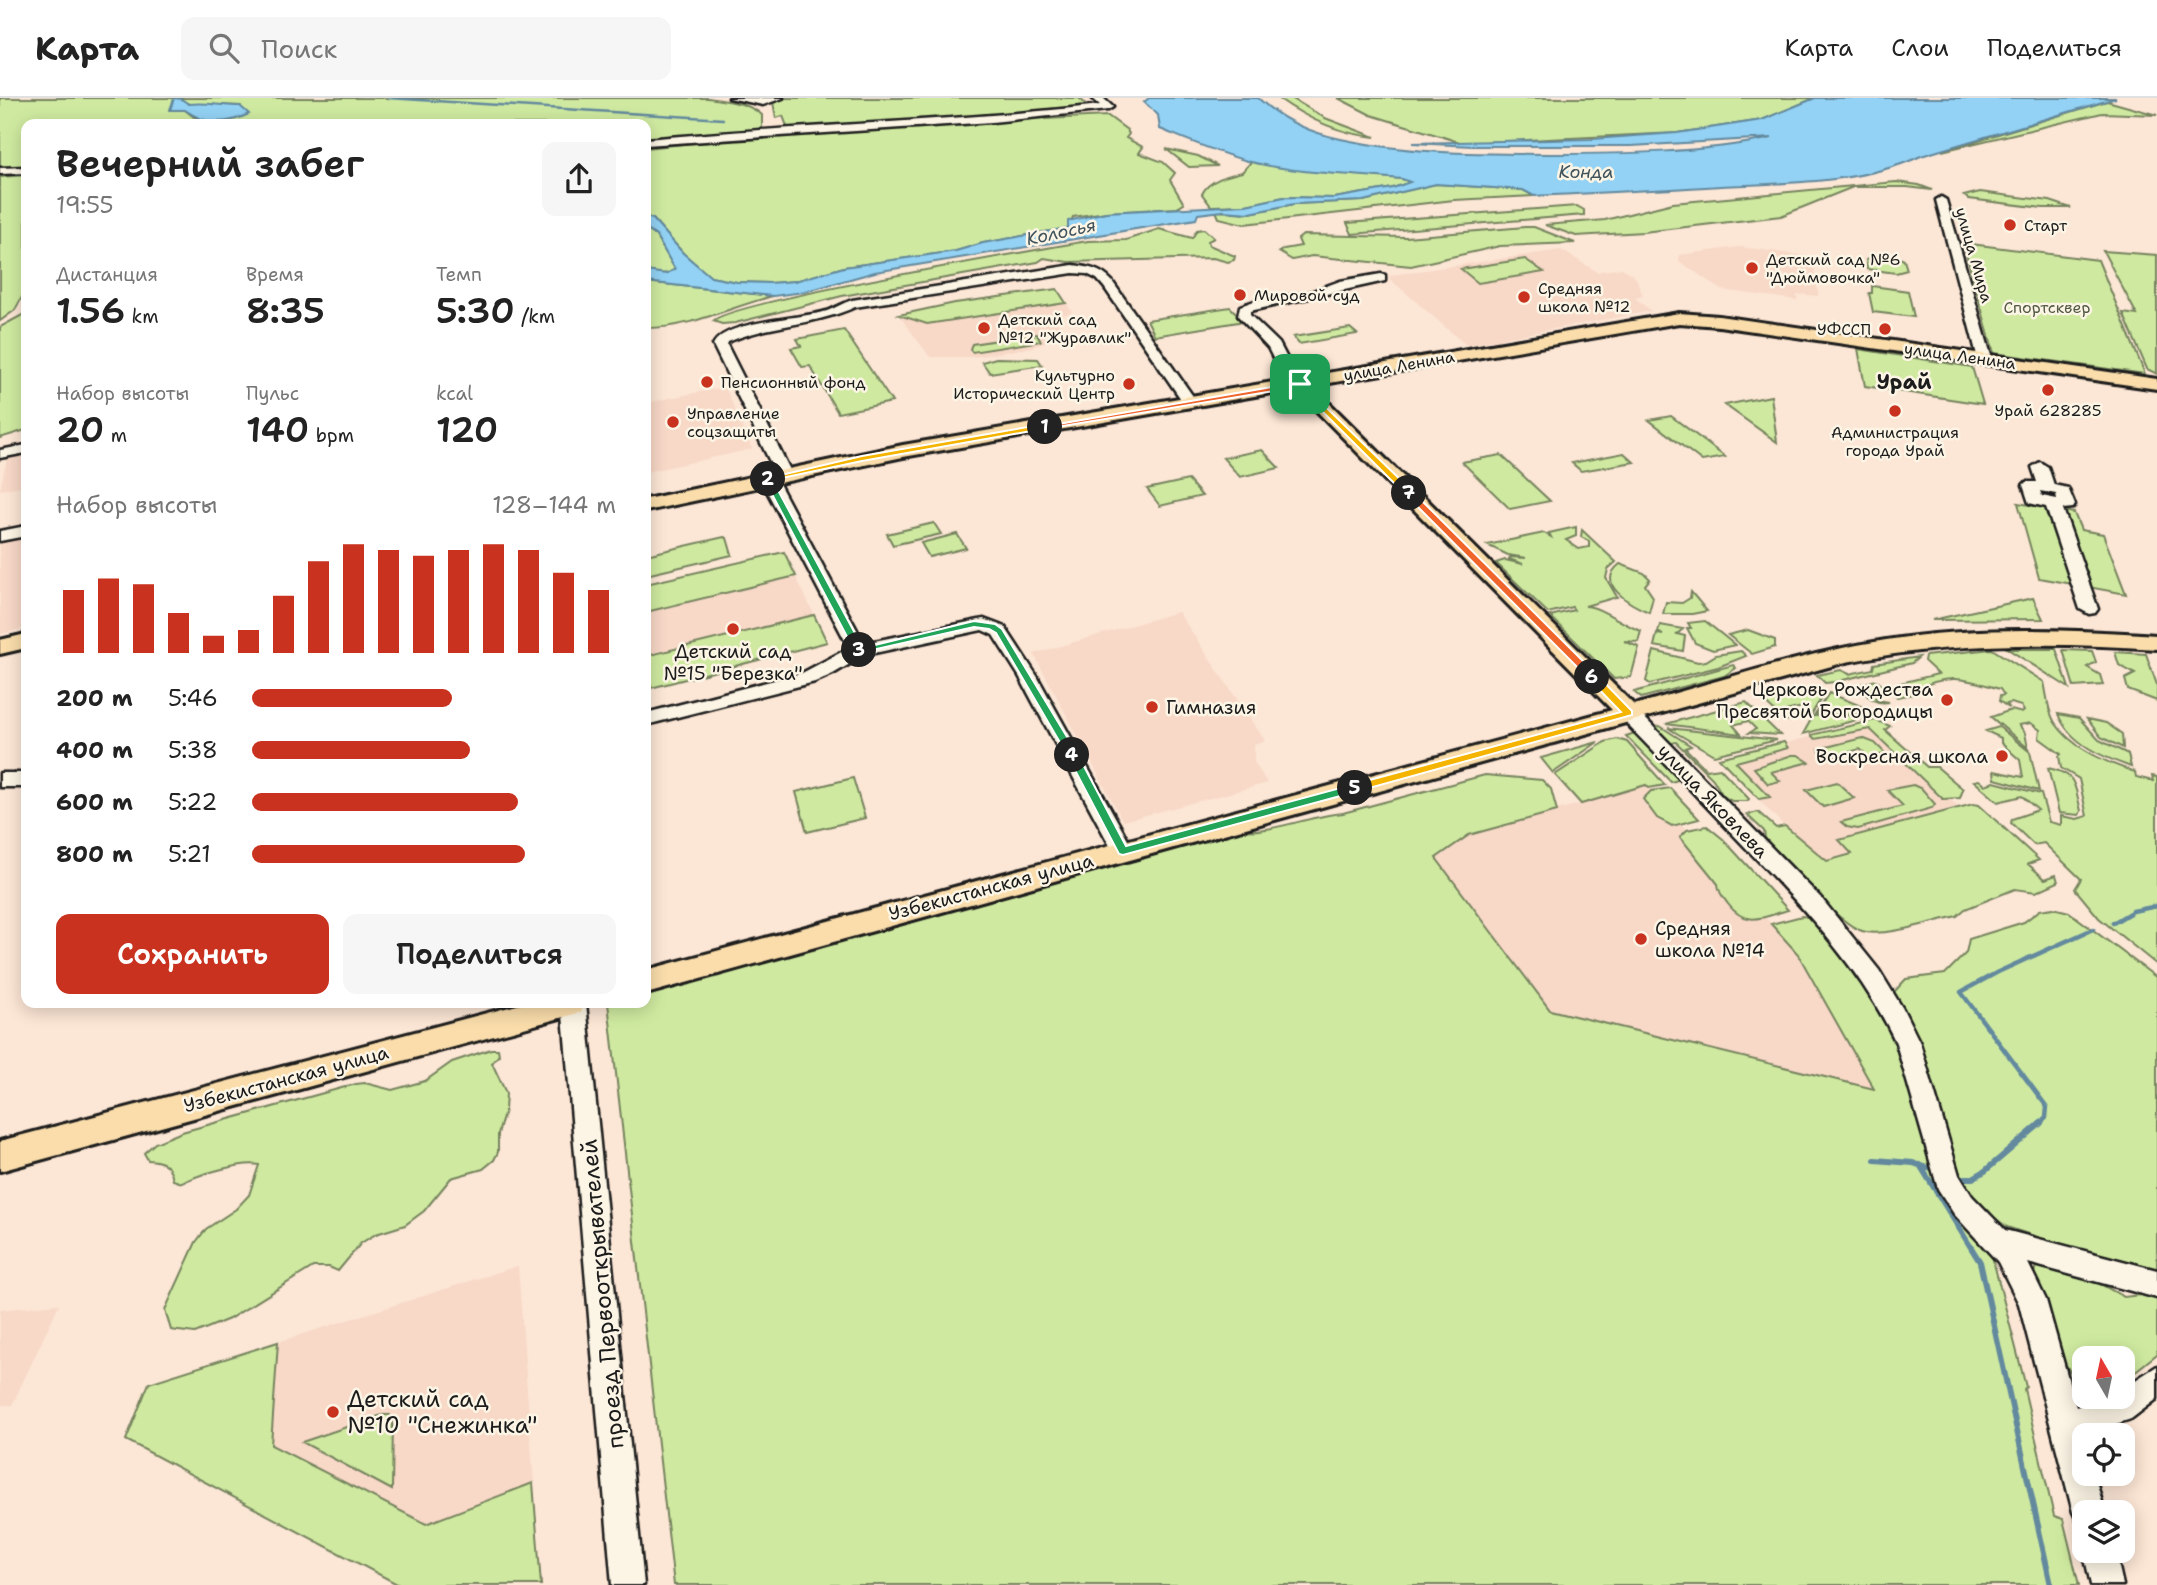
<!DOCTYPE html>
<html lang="ru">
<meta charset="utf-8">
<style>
:root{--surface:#fff;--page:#f6f6f6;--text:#222;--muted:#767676;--line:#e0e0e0;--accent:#c8321e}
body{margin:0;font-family:"Shantell Sans",sans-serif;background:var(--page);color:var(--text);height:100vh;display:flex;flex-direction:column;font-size:26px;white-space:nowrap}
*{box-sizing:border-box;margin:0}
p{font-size:23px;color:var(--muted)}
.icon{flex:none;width:38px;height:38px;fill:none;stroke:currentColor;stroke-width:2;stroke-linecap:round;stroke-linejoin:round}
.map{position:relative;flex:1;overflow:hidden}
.panel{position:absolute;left:21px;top:21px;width:630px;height:889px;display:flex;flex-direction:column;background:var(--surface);border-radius:14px;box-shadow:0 4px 18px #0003}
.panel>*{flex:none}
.needle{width:46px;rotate:351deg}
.fabs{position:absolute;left:2072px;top:1248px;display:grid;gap:14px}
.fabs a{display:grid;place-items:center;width:63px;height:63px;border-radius:14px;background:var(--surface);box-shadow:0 4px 18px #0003;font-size:35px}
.pin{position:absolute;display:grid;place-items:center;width:60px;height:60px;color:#fff;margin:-30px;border-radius:14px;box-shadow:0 4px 10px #0006}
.km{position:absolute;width:35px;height:35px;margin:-18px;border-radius:50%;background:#222;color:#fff;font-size:19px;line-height:35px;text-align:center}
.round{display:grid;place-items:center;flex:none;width:74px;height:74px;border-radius:14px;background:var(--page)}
.overview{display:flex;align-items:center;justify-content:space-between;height:119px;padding:0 35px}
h1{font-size:38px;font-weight:600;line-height:52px}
.figures{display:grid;grid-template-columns:repeat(3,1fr);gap:10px;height:119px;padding:7px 35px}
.figures div{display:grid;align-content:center}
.figures b{font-size:35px;font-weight:600}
.figures small{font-size:19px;font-weight:400}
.figures p{font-size:19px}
.chart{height:196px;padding:14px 35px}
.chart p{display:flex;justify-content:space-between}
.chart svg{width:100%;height:126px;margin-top:7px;stroke:var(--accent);stroke-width:6}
.primary-button{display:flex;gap:14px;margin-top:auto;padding:14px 35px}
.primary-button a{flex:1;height:80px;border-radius:14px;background:var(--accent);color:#fff;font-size:28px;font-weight:600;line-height:80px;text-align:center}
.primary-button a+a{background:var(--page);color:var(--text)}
ul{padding:0 35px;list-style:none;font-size:23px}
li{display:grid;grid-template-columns:112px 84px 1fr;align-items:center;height:52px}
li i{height:18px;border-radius:9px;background:var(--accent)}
header{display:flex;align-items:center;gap:42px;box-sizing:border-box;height:98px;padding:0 35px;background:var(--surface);border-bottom:2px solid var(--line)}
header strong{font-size:33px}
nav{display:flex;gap:38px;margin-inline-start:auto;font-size:24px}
.search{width:490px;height:63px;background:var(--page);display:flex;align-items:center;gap:18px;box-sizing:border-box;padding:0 24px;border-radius:14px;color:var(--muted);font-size:26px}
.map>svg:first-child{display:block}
.built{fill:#f8d8c7}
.green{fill:#cfeaa0;stroke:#76835e;stroke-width:2;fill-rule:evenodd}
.water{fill:#93d2f4;stroke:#63899e;stroke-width:2}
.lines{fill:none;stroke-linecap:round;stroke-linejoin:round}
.stream-far2{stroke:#63899e;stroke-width:2.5}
.stream-far1{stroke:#63899e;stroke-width:4.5}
.stream{stroke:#63899e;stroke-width:6}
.minor-casing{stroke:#1c1c1c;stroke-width:5}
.major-casing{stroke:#1c1c1c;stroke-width:6}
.minor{fill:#fcf5e5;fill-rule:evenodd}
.major{fill:#faddab;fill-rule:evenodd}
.split-1{fill:#f0652b;stroke:#fff;stroke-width:2}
.split-2{fill:#f5b400;stroke:#fff;stroke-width:2}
.split-3{fill:#22a559;stroke:#fff;stroke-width:2}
.split-4{fill:#22a559;stroke:#fff;stroke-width:2}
.split-5{fill:#22a559;stroke:#fff;stroke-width:2}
.split-6{fill:#f5b400;stroke:#fff;stroke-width:2}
.split-7{fill:#f0652b;stroke:#fff;stroke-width:2}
.split-8{fill:#f5b400;stroke:#fff;stroke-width:2}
.poi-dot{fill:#c8321e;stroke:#fcf5e5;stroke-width:2.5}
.labels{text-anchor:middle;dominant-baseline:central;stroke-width:5;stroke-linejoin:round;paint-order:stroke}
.far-poi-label{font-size:16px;fill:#1c1c1c;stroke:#fcf5e5;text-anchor:start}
.far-street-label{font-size:16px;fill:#1c1c1c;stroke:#fcf5e5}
.far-park-label{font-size:16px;fill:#525a44;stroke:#fcf5e5}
.far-water-label{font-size:18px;font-style:italic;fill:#40535d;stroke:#fcf5e5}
.poi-label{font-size:19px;fill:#1c1c1c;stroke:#fcf5e5;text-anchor:end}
.street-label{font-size:19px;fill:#1c1c1c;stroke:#fcf5e5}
.far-district-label{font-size:21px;font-weight:bold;fill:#1c1c1c;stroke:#fcf5e5}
.near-street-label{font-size:23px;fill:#1c1c1c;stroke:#fcf5e5}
.near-poi-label{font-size:23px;fill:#1c1c1c;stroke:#fcf5e5;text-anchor:start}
</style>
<header>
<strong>Карта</strong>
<div class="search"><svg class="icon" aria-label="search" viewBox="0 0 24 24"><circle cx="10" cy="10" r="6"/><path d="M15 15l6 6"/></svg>Поиск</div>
<nav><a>Карта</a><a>Слои</a><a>Поделиться</a></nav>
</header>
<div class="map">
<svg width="2157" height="1487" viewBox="0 0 2157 1487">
<rect width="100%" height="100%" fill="#fce6d5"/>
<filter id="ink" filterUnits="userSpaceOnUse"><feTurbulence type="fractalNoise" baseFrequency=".0143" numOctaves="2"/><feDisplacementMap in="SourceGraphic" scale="14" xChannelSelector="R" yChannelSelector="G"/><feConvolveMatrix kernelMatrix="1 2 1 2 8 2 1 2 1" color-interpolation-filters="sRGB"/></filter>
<g filter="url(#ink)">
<!-- built -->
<path class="built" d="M 1740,149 L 1813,159 L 1818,198 L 1797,196 L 1797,202 L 1722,192 L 1679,163 L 1680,157 Z
M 1561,152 L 1597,174 L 1622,170 L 1636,180 L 1643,198 L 1635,200 L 1651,213 L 1466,247 L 1389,180 L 1392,177 Z
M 1057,191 L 1072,214 L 1054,220 L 1067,240 L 1044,244 L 1033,249 L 973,259 L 930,259 L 899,217 L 955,205 Z
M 725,289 L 752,351 L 646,374 L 646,305 Z
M 26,354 L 26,387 L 0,392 L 7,361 Z
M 26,437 L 26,530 L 0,536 L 0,443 Z
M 784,454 L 827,544 L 651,590 L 646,571 L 646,486 Z
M 1178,514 L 1265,643 L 1254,647 L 1254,664 L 1267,685 L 1123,723 L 1034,556 Z
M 1866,625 L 2007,753 L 1852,797 L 1720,662 Z
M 1646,687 L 1798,856 L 1875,991 L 1550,912 L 1436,760 L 1469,737 Z
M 518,1168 L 541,1487 L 399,1487 L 126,1342 L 149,1285 Z
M 59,1206 L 12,1307 L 0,1307 L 0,1212 Z"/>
<!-- green -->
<path class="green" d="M 0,0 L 708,0 C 727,3 747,4 762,17 L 762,30 L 646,42 L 646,26 L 26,26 L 26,71 L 0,72 ZM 182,4 L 189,6 L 240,8 L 223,25 L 194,19 L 185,12 L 170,12 L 175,6 Z
M 753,0 L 1079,0 L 1089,9 L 943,22 L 788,31 L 783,18 L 776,20 L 773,4 Z
M 1278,0 L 1291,0 L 1325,20 L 1375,39 C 1340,36 1306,20 1278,0 Z
M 1338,0 L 1815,0 L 1762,22 L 1677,35 L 1463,45 L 1371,17 Z
M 2107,3 L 2157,17 L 2102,15 L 1942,53 Z
M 1108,18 L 1127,32 L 1129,36 L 1126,40 L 1143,49 L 1139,55 L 1163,64 L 1175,75 L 1170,82 L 1184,106 L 1177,110 L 1106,114 L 1073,119 L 1068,130 L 983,145 L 956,153 L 844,169 L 796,183 L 770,185 L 737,184 L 710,179 L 683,155 L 653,121 L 646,119 L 646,50 L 738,40 L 1043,19 L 1045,21 Z
M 1166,51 L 1198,58 L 1218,68 L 1189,69 Z
M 1251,64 L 1279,69 L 1402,81 L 1411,84 L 1393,90 L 1334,100 L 1284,99 L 1246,107 L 1211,108 L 1202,96 C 1208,82 1229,77 1242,74 Z
M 26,77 L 26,192 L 15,212 L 0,223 L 0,79 Z
M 1896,84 L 1919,87 L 1932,92 L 1907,89 L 1853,89 L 1781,118 L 1643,134 L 1576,138 L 1545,127 L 1605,122 L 1673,105 Z
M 1436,86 L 1523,92 L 1534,98 L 1454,102 L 1244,126 L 1219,120 L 1216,113 L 1250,115 L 1294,106 L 1363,103 Z
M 1980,94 L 2050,103 L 2071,110 L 2043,110 L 1969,101 L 1964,98 Z
M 1577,108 L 1584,112 L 1584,117 L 1352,136 L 1347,125 Z
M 1525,129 L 1534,129 L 1575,145 L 1500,148 L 1411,168 L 1312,158 L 1292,162 L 1279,154 L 1284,151 L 1301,148 L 1298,141 L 1303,137 L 1406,139 Z
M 646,131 L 656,138 L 675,171 C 667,179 656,175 646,173 Z
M 1159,131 L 1192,140 L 1197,132 L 1204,131 L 1214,140 L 1208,143 L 1209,147 L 1235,158 L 1234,162 L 1228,164 L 1213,160 L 1068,164 L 1044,160 L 1038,164 L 842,198 L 735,225 L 722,226 L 713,223 C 727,205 1042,151 1088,143 L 1126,142 Z
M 1963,145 L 2098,162 L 2145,276 L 1994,255 Z
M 2103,153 L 2157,157 L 2157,276 L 2147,271 L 2123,215 L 2137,217 Z
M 1888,155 L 1904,162 L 1907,172 L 1896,175 L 1867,171 L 1866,162 Z
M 1525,161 L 1544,174 L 1478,185 L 1461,171 Z
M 646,184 L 773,198 C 730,209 691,230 646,230 Z
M 1872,188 L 1908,193 L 1914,219 L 1873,214 L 1869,195 L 1872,195 Z
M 1057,191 L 1066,205 L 927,226 L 899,217 L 955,205 Z
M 1230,209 L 1244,223 L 1155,238 L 1147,222 Z
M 26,215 L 26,332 L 0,340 L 0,229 Z
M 1350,230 L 1357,236 L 1299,246 L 1293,239 Z
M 844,232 L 892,304 L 838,315 L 810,268 L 802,269 L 791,250 L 801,248 L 797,241 Z
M 1037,236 L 1041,243 L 972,254 L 970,251 L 972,246 Z
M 1858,251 L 1972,269 L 1983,306 L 1865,288 Z
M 996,260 L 1038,261 L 1042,267 L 990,275 L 982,264 Z
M 1771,298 L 1777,344 L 1725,307 Z
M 1671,318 L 1725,359 L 1702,363 L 1649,322 Z
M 1262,352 L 1279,370 L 1240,379 L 1223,360 Z
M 1624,355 L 1634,364 L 1581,373 L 1572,365 Z
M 1501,357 L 1550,403 L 1510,411 L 1462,364 Z
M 1188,382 L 1202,398 L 1160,408 L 1147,391 Z
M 2018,405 L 2074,415 L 2081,432 L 2103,436 L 2126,496 L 2039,480 Z
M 934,425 L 941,436 L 893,447 L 887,436 Z
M 1576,429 L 1576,438 L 1566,442 L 1579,451 L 1589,449 L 1589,443 L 1581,439 L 1582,432 L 1616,464 L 1608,471 L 1606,480 L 1617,499 L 1585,508 C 1600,508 1623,527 1641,533 L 1638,544 L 1624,543 L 1639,549 L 1631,579 L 1614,581 L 1550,518 L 1574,512 L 1572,509 L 1548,515 L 1496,465 L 1505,462 L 1523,466 L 1509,461 L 1510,459 L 1526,460 L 1508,457 L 1487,447 L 1544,435 L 1551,439 L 1549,435 Z
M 957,436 L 966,450 L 929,459 L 921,445 Z
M 724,439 L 727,440 L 732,457 L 646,477 L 646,457 Z
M 784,454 L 796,478 L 646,514 L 646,486 Z
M 1620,466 L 1644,475 L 1650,481 L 1645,487 L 1653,499 L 1649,514 C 1631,507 1594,486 1620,466 Z
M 1691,494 L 1707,513 L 1692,516 L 1663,516 L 1666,504 L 1682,505 L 1690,500 Z
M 2033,500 L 2043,521 L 1932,522 Z
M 814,517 L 827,544 L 651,590 L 646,558 Z
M 1705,523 L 1735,547 L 1713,552 L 1695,545 L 1687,530 L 1691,530 L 1688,525 Z
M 1660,527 L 1683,531 L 1677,536 L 1685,538 L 1683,553 L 1654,548 L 1657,536 L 1663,537 L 1658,534 Z
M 1748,532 L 1775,542 L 1775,549 L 1752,556 L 1728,537 Z
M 1992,551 L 2044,584 C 2047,597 2048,615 2056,626 C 2073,651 2107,665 2135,674 L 2136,679 L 2153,683 L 2152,678 L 2157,679 L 2157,867 L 2099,820 L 2075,791 L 2081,781 L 2044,745 L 2034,747 L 2011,725 L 2012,721 L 2038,712 L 2022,698 L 1998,704 L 1974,683 L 1979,682 L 1985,687 L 1994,684 L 2041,696 L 2049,724 L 2061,727 L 2061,718 L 2077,721 L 2087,718 L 2079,681 L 2061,670 L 2059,658 L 2061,656 L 2039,640 L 2040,632 L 2031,625 L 2019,627 L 2025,635 L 2028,650 L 1991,619 L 2011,612 L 2022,615 L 2024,613 L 2021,608 L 2011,605 L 2007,606 L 2009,610 L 1999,603 L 2000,598 L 2004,597 L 2000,591 C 1966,581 1948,574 1913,593 L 1914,596 L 1897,599 L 1890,592 L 1873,596 L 1877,602 L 1889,604 C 1876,606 1870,601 1861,591 L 1861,586 L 1876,582 L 1884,589 L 1938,576 L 1924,563 L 1925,558 Z
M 2008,551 L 2056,551 L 2069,590 Z
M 2063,552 L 2092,553 L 2096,564 L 2087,569 L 2100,577 L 2103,587 L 2074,589 Z
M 1654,553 L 1698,564 L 1706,563 L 1716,557 L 1741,553 L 1746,558 L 1718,569 L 1650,586 L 1646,583 Z
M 2115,554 L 2146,556 L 2157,587 L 2157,603 L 2128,592 L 2125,581 L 2135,576 L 2119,567 Z
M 1919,559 L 1912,565 L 1835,584 L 1825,585 L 1817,577 L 1841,572 L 1849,576 L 1873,571 L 1874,566 Z
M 1733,567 L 1736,570 L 1724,578 L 1641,600 L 1634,594 Z
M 1794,591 L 1825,594 L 1811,617 L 1802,609 L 1785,613 L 1792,621 L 1785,623 L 1760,600 Z
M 1829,595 L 1866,610 L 1869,615 L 1815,616 Z
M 1746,604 L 1780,637 L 1749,635 L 1756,631 L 1748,623 L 1733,627 L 1741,636 L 1666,626 Z
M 2058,616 L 2079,620 L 2099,642 L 2128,656 L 2131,669 C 2103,659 2070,646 2058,616 Z
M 1871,617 L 1872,618 L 1803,636 L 1813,618 Z
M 2087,621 L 2106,625 L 2122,636 L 2123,650 L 2101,639 Z
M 1875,622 L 1890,628 L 1885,632 L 1927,669 L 1937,669 L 1963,691 L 1960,700 L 1943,701 L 1870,631 L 1815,641 L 1811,637 Z
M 1660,628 L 1691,648 L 1685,650 L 1707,672 L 1720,670 L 1749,701 L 1747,703 L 1732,703 L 1723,698 L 1713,681 L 1676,644 L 1668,646 L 1652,630 Z
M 1999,629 L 2030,654 L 2039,693 L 1995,681 L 1994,673 L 2023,679 L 2020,662 L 2001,645 L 2001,640 L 1986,633 Z
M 1668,630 L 1777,642 L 1714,657 Z
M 1638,634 L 1684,680 L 1671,684 L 1626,638 Z
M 1862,640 L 1875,645 L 1886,656 L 1869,659 L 1860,651 L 1823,661 L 1819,651 Z
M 1617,641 L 1627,644 L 1665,687 L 1649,690 L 1646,687 L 1581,706 L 1555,677 L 1605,644 Z
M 1598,644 L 1553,675 L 1541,660 Z
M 1784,644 L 1788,650 L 1736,664 L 1770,699 L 1759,701 L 1719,660 Z
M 1792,657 L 1798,657 L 1809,664 L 1771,674 L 1780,683 L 1768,686 L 1754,670 Z
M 2048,670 C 2078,676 2074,687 2081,713 L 2079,717 L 2059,715 Z
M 1485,677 L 1542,682 L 1551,691 L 1557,713 L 1469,737 L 1436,760 L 1550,912 L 1874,991 L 1798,856 L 1771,826 L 1802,818 L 1814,820 L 1877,898 L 1896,941 L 1934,1077 L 1943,1098 L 1991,1154 L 2026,1289 L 2024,1291 L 2054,1418 L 2063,1421 L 2079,1487 L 674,1487 L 608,905 L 646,905 L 646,894 L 1236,732 C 1272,736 1307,718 1343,715 Z
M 853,680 L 865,720 L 807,734 L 796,694 Z
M 1837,684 L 1854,700 L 1823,709 L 1806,692 Z
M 1913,687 L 1922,691 L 1935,706 L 1932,710 L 1858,731 L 1847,729 L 1841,724 L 1903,708 L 1887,692 Z
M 1670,690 L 1699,721 L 1672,728 L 1657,720 L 1643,701 L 1651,693 Z
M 1973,706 L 1979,707 L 2039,762 L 2028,766 L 2045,781 L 2056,777 L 2058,784 L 2036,794 L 2015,791 L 1965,811 L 1957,818 C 1934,823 1883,840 1862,833 C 1836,825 1785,762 1765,740 L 1764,733 L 1747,717 L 1758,714 L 1776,730 L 1785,728 L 1827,763 L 1852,756 L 1839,742 Z
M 1707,728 L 1723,741 L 1788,812 C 1763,819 1746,830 1728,806 C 1723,799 1719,795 1718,786 L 1680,739 L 1687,732 Z
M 2053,810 L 2069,814 L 2157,880 L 2157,1178 L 2007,1129 L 1979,1108 L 1963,1085 L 1938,1015 L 1928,968 L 1907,916 L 1894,894 L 1906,881 L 1945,876 L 1966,855 L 1969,841 L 2024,824 L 2040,812 Z
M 491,951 L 498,951 L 499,957 L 492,965 L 506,995 L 505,1012 L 498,1036 L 498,1054 L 494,1062 L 483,1071 L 451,1080 L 424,1113 L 405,1127 L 376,1136 L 361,1145 L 338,1173 L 329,1169 L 313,1169 L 229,1221 L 195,1235 L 171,1232 L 165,1212 L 196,1144 L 206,1131 L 236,1111 L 249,1097 L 259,1067 C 244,1063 196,1077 182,1085 L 173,1082 C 170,1066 163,1063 148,1062 L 144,1055 L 155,1045 L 182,1034 L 356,986 L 365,985 L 392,992 L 425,983 L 452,964 Z
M 2036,1167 L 2082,1176 L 2124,1199 L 2157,1195 L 2157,1256 L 2123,1283 L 2123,1260 L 2084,1260 L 2084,1290 C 2054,1262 2045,1214 2034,1176 Z
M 278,1244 L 271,1347 L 426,1426 L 533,1385 L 541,1487 L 399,1487 L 126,1342 L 149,1285 Z
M 382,1317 L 390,1317 L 393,1323 L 392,1392 L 302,1344 Z"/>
<!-- water -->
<path class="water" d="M 174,0 L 181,1 L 189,6 C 207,4 222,8 240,8 L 249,16 C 226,27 206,27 185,12 L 170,12 Z
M 1149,0 L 1258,0 C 1277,18 1303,31 1328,38 C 1400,56 1476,56 1550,56 C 1622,56 1703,55 1772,40 L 1631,48 L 1473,48 L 1412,45 L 1592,41 L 1677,35 L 1762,22 L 1815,0 L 2116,0 L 1921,58 C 1861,86 1787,85 1721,88 C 1659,92 1596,95 1534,98 L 1523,92 L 1436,86 L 1363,103 L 1294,106 L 1250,115 L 1223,113 L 1198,116 L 1196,121 L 875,174 L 804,194 L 773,198 L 646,184 L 646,173 L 666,176 L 675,171 L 656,138 L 646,131 L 646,119 L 653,121 L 683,155 L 711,179 L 737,184 L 770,185 L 795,183 L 844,169 L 956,153 L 983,145 L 1068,130 L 1068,123 L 1106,114 L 1246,107 L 1284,99 L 1334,100 L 1393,90 L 1410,84 L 1402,81 C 1352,76 1300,76 1251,64 C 1220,56 1190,43 1160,31 L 1158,17 L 1144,4 Z"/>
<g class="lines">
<!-- stream-far2 -->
<path class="stream-far2" d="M 388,0 L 723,21"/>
<!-- stream-far1 -->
<path class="stream-far1" d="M 2113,825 L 2133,813 L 2157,808
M 2039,1026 L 2046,1020 L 2047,1009 L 1961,894 L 1998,874 L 2093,831"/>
<!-- stream -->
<path class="stream" d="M 1875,1062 L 1913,1065 L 1928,1070
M 1920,1067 L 1980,1164 L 2051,1487
M 1957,1080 L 1973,1080 L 1985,1073 L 2041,1025"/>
<!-- minor casing -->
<g class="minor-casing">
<path id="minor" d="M 729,0 L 783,0 L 763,7 Z
M 1092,0 L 1103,0 L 1113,9 L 1108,12 L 992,24 L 646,47 L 646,41 C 797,27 949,24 1100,7 Z
M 26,69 L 26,75 L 0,76 L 0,70 Z
M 1941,99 L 1946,102 L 1992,261 L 1990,264 L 1985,265 L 1978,261 L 1936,102 Z
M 1073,167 C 1089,169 1101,171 1112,183 L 1197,304 L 1195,307 L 1185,307 L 1104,189 L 1097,181 L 1087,176 L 1073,175 L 855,209 C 814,228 768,226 728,244 L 727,247 L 792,376 L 784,381 L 776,376 L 713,247 C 724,222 802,221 827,213 C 835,210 843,205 852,202 Z
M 1381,176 L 1385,177 L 1385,183 L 1250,213 L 1250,217 L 1279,245 L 1291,268 L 1307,286 L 1305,289 L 1295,289 L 1278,270 L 1268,250 L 1238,218 L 1240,208 L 1257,202 L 1307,195 L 1340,183 Z
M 26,347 L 26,355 L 0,360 L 0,352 Z
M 2040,364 L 2048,369 L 2054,387 L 2068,390 L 2075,407 L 2073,410 L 2063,411 L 2098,511 L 2095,515 L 2089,516 L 2080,511 L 2046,409 L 2029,405 L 2023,387 L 2026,384 L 2037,384 L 2032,369 ZM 2040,393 L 2056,396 L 2057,401 L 2042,398 Z
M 768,375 L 776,380 L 864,545 L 984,521 L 1005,529 L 1037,578 L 1134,753 L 1130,759 L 1123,761 L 1116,759 L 1019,578 L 993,537 L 982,532 L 865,557 L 833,576 L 815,584 L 646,627 L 646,615 L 802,575 L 849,550 L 760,380 Z
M 26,428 L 26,438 L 0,443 L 0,433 Z
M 1628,609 L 1635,610 L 1822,801 L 1879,872 L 1903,911 L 1920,945 L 1959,1077 L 1972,1098 L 2005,1132 L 2157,1172 L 2157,1200 L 2028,1165 L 2046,1202 L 2076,1309 L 2109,1298 L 2123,1298 L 2123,1290 L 2157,1268 L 2157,1301 L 2131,1321 L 2083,1337 L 2084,1376 L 2094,1376 L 2105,1414 L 2084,1414 L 2084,1428 L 2078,1425 L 2073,1414 L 2019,1206 L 1998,1164 L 1954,1116 L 1938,1091 L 1896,945 C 1861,870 1803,810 1747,751 C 1705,707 1663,663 1621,620 L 1619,615 L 1621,610 Z
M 0,675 L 26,675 L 26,689 L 0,689 Z
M 562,905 L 586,905 L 644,1487 L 612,1487 Z
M 2084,1449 L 2084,1452 L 2115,1452 L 2123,1487 L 2091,1487 L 2083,1452 Z"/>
</g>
<!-- major casing -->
<g class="major-casing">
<path id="major" d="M 1679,215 L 1719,218 L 2157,281 L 2157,291 L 1719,228 L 1679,225 L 1312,288 L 1634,607 C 1716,584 1802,555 1886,542 C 1976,528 2066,531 2157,537 L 2157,551 C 2052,544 1950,544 1846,564 L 646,896 L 646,872 L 1612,612 L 1295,291 L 903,359 L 646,413 L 646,401 L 903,347 Z
M 26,536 L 26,550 L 0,556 L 0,542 Z
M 525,905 L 586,905 L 581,914 L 571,917 L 0,1073 L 0,1043 Z"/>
</g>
<!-- minor -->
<use href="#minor" class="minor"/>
<!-- major -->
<use href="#major" class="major"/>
</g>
</g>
<!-- split-1 -->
<path class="split-1" d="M 1300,284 L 1303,288 L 1045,331 L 1041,329 Z"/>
<!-- split-2 -->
<path class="split-2" d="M 1045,326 L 1048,330 L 862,363 L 768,383 L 764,381 L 862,358 Z"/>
<!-- split-3 -->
<path class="split-3" d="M 768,378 L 772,381 L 864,552 L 862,554 L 854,552 L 764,381 Z"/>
<!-- split-4 -->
<path class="split-4" d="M 974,523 L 995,526 L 1002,531 L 1078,657 L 1076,660 L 1069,660 L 996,535 L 989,531 L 974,529 L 859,555 L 854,552 Z"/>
<!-- split-5 -->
<path class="split-5" d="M 1072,654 L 1078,657 L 1126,748 L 1355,686 L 1361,690 L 1355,694 L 1123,757 L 1119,756 L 1067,657 Z"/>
<!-- split-6 -->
<path class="split-6" d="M 1589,576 L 1596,576 L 1632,613 L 1632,617 L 1355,694 L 1350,690 L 1355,686 L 1621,614 L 1589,581 Z"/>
<!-- split-7 -->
<path class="split-7" d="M 1406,393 L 1412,393 L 1596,576 L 1596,581 L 1589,581 L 1406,397 Z"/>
<!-- split-8 -->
<path class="split-8" d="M 1300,284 L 1412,393 L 1412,397 L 1406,397 L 1297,288 Z"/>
<!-- markers -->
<g class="poi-dot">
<circle cx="2010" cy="127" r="7"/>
<circle cx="1752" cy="170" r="7"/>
<circle cx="1240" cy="197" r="7"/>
<circle cx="1524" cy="199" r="7"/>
<circle cx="984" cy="230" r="7"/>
<circle cx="1885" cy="231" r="7"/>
<circle cx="707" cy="284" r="7"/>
<circle cx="1129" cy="286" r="7"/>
<circle cx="2048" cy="292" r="7"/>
<circle cx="1895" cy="313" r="7"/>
<circle cx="673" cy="324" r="7"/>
<circle cx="733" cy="531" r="7"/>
<circle cx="1947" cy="602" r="7"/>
<circle cx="1152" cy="609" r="7"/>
<circle cx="2002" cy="658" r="7"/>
<circle cx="1641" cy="841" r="7"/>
<circle cx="333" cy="1314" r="7"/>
</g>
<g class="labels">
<!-- far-poi labels -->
<g class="far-poi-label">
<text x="2024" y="127">Старт</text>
<text x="1766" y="161">Детский сад №6<tspan x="1766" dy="18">"Дюймовочка"</tspan></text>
<text x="1538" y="190">Средняя<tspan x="1538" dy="18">школа №12</tspan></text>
<text x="1254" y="197">Мировой суд</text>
<text x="998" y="221">Детский сад<tspan x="998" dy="18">№12 "Журавлик"</tspan></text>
<text x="1871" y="231" text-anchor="end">УФССП</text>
<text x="1115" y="277" text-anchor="end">Культурно<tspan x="1115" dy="18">Исторический Центр</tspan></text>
<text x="721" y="284">Пенсионный фонд</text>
<text x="2048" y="312" text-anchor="middle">Урай 628285</text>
<text x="687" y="315">Управление<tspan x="687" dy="18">соцзащиты</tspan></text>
<text x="1895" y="334" text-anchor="middle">Администрация<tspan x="1895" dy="18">города Урай</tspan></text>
</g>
<!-- far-street labels -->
<g class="far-street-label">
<text transform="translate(1974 157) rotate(74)">улица Мира</text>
<text transform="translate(1960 258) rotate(8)">улица Ленина</text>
<text transform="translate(1399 268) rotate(-10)">улица Ленина</text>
</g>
<!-- far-park labels -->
<g class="far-park-label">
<text x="2047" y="209">Спортсквер</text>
</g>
<!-- far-water labels -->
<g class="far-water-label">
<text x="1586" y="74">Конда</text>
<text transform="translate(1061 134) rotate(-12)">Колосья</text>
</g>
<!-- poi labels -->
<g class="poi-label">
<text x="733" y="553" text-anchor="middle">Детский сад<tspan x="733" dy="22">№15 "Березка"</tspan></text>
<text x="1933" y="591">Церковь Рождества<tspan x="1933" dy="22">Пресвятой Богородицы</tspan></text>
<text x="1166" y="609" text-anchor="start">Гимназия</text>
<text x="1988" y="658">Воскресная школа</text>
<text x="1655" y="830" text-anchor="start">Средняя<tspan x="1655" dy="22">школа №14</tspan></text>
</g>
<!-- street labels -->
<g class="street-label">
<text transform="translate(1713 703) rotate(46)">улица Яковлева</text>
<text transform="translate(991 789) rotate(-15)">Узбекистанская улица</text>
<text transform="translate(286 981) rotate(-15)">Узбекистанская улица</text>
</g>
<!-- far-district labels -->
<g class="far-district-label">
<text x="1904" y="284">Урай</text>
</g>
<!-- near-street labels -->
<g class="near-street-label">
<text transform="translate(602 1196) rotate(-95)">проезд Первооткрывателей</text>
</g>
<!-- near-poi labels -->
<g class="near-poi-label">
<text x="347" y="1301">Детский сад<tspan x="347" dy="26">№10 "Снежинка"</tspan></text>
</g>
</g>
</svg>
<div class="fabs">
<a><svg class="needle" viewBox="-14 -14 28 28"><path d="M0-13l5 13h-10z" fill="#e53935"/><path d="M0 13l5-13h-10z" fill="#767676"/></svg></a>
<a><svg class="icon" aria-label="locate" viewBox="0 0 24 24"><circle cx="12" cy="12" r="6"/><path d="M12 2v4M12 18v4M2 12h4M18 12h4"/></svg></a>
<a><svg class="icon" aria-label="layers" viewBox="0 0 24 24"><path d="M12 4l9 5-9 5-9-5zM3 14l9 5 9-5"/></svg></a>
</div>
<div class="pin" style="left:1300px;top:286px;background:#1e9e55"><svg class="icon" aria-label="arrive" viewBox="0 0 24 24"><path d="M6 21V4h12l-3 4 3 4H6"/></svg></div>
<b class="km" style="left:1045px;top:329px">1</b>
<b class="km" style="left:768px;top:381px">2</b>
<b class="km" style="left:859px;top:552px">3</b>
<b class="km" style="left:1072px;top:657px">4</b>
<b class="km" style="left:1355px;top:690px">5</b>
<b class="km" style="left:1592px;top:579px">6</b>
<b class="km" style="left:1409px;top:395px">7</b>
<section class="panel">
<div class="overview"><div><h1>Вечерний забег</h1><p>19:55</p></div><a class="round"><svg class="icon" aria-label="share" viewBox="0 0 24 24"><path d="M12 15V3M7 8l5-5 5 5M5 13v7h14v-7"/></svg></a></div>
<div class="figures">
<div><p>Дистанция</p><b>1.56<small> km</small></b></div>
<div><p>Время</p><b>8:35</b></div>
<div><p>Темп</p><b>5:30<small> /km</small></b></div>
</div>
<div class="figures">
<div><p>Набор высоты</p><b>20<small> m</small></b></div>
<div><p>Пульс</p><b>140<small> bpm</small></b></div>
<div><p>kcal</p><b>120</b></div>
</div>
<div class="chart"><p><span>Набор высоты</span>128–144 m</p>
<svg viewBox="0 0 160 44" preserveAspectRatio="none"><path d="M5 44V22M15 44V18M25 44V20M35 44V30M45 44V38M55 44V36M65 44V24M75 44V12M85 44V6M95 44V8M105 44V10M115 44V8M125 44V6M135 44V8M145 44V16M155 44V22"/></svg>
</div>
<ul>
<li><b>200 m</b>5:46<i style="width:55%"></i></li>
<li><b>400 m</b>5:38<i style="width:60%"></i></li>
<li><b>600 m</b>5:22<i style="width:73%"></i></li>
<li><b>800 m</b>5:21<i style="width:75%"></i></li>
</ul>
<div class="primary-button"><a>Сохранить</a><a>Поделиться</a></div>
</section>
</div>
